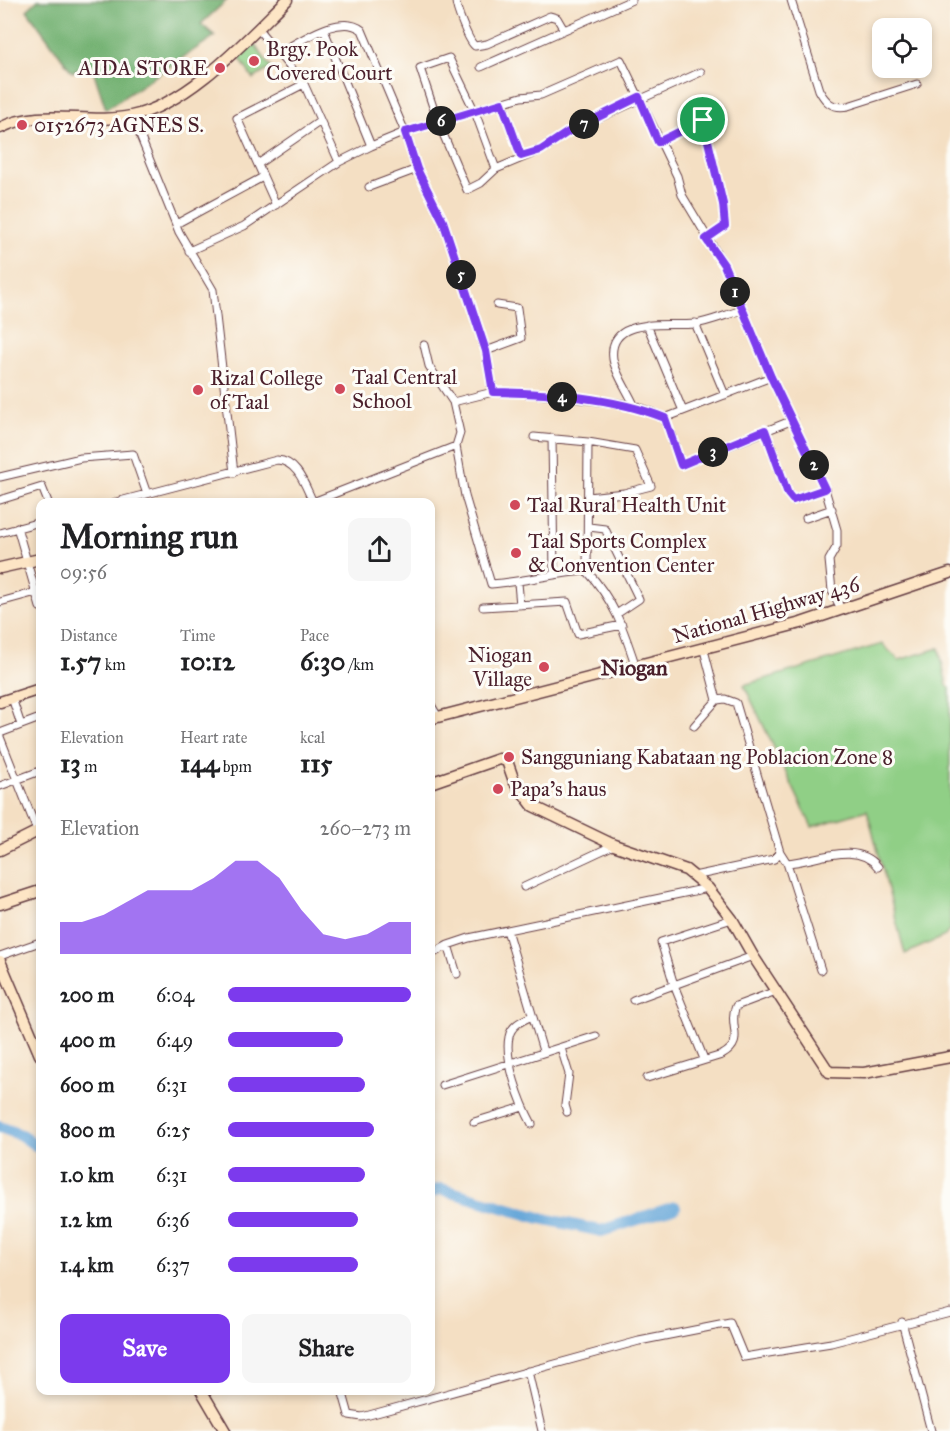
<!DOCTYPE html>
<meta charset="utf-8">
<style>
:root{--surface:#fff;--page:#f6f6f6;--text:#202124;--muted:#757577;--accent:#7c3aed}
body{margin:0;font-family:"IM FELL Great Primer",serif;background:var(--page);color:var(--text);height:100vh;display:flex;flex-direction:column;font-size:22px;white-space:nowrap}
*{box-sizing:border-box;margin:0}
p{font-size:20px;color:var(--muted)}
.icon{flex:none;width:33px;height:33px;fill:none;stroke:currentColor;stroke-width:2;stroke-linecap:round;stroke-linejoin:round}
.map{position:relative;flex:1;overflow:hidden}
.side{position:absolute;left:36px;top:498px;width:399px;height:897px;display:flex;flex-direction:column;background:var(--surface);border-radius:12px;box-shadow:0 3px 9px #0003}
.side>*{flex:none}
.controls{position:absolute;left:872px;top:18px;display:grid;gap:12px}
.controls a{display:grid;place-items:center;width:60px;height:60px;border-radius:12px;background:var(--surface);box-shadow:0 3px 9px #0003;font-size:30px}
.pin{position:absolute;display:grid;place-items:center;width:51px;height:51px;color:#fff;margin:-26px;border:3px solid #fff;border-radius:50%;box-shadow:0 2px 6px #0007}
.km{position:absolute;width:30px;height:30px;margin:-15px;border-radius:50%;background:#222;color:#fff;font-size:16px;line-height:30px;text-align:center}
.round{display:grid;place-items:center;flex:none;width:63px;height:63px;border-radius:12px;background:var(--page)}
.headline{display:flex;align-items:center;justify-content:space-between;height:102px;padding:0 24px}
h1{font-size:33px;font-weight:700;line-height:45px}
.stats{display:grid;grid-template-columns:repeat(3,1fr);gap:9px;height:102px;padding:6px 24px}
.stats div{display:grid;align-content:center}
.stats b{font-size:26px;font-weight:700}
.stats small{font-size:16px;font-weight:400}
.stats p{font-size:16px}
.chart{height:168px;padding:12px 24px}
.chart p{display:flex;justify-content:space-between}
.chart svg{width:100%;height:108px;margin-top:6px;fill:var(--accent);opacity:.7}
.primary-button{display:flex;gap:12px;margin-top:auto;padding:12px 24px}
.primary-button a{flex:1;height:69px;border-radius:12px;background:var(--accent);color:#fff;font-size:24px;font-weight:700;line-height:69px;text-align:center}
.primary-button a+a{background:var(--page);color:var(--text)}
ul{padding:0 24px;list-style:none;font-size:20px}
li{display:grid;grid-template-columns:96px 72px 1fr;align-items:center;height:45px}
li i{height:15px;border-radius:8px;background:var(--accent)}
.map>svg:first-child{display:block}
.green{fill:#90cf86;stroke:#6d7758;stroke-width:1.5}
.forest{fill:#74b273;stroke:#5f684f;stroke-width:1.5}
.lines{fill:none;stroke-linecap:round;stroke-linejoin:round}
.river{stroke:#64a5d8;stroke-width:12}
.street-casing{stroke:#643c42;stroke-width:9}
.secondary-casing{stroke:#643c42;stroke-width:13}
.street{stroke:#fff;stroke-width:7}
.secondary{stroke:#fde5c5;stroke-width:10}
.route-casing{stroke:#fff;stroke-width:12}
.route{stroke:#7c3aed;stroke-width:8}
.poi-dot{fill:#d1495b;stroke:#fdfcf7;stroke-width:2}
.labels{text-anchor:middle;dominant-baseline:central;stroke-width:6;stroke-linejoin:round;paint-order:stroke}
.poi-label{font-size:21px;fill:#4a1f2b;stroke:#fdfcf7;text-anchor:start}
.street-label{font-size:21px;fill:#4a1f2b;stroke:#fdfcf7}
.neighbourhood-label{font-size:22px;font-weight:bold;fill:#4a1f2b;stroke:#fdfcf7}
</style>
<div class="map">
<svg width="950" height="1431" viewBox="0 0 950 1431">
<rect width="100%" height="100%" fill="#fdfcf7"/>
<filter id="ink" filterUnits="userSpaceOnUse"><feTurbulence type="fractalNoise" baseFrequency=".0167" numOctaves="2"/><feDisplacementMap in="SourceGraphic" scale="12" xChannelSelector="R" yChannelSelector="G"/><feConvolveMatrix kernelMatrix="1 2 1 2 8 2 1 2 1" color-interpolation-filters="sRGB"/></filter>
<filter id="wash" filterUnits="userSpaceOnUse"><feTurbulence type="fractalNoise" baseFrequency=".008" numOctaves="4" result="noise"/><feDisplacementMap in="SourceGraphic" scale="24" xChannelSelector="R" yChannelSelector="G"/><feGaussianBlur stdDeviation="1.35" result="paint"/><feColorMatrix in="noise" values="0 0 0 0 0 0 0 0 0 0 0 0 0 0 0 0 0 1.4 0 .05"/><feComposite in="paint" operator="in"/></filter>
<g filter="url(#wash)">
<rect width="100%" height="100%" fill="#f4dfc3"/>
<!-- green -->
<path class="green" d="M 254,43 L 271,68 L 253,79 L 237,54 Z
M 882,644 L 899,660 L 939,648 L 947,686 L 950,687 L 950,929 L 945,936 L 905,954 L 867,810 L 812,827 L 744,685 Z"/>
<!-- forest -->
<path class="forest" d="M 38,0 L 227,0 L 201,24 L 215,36 L 106,109 L 91,64 L 72,72 L 27,10 Z"/>
<g class="lines">
<!-- river -->
<path class="river" d="M 0,1127 L 21,1135 L 40,1148
M 430,1192 L 441,1189 L 540,1218 L 601,1231 L 675,1207"/>
</g>
</g>
<g filter="url(#ink)">
<g class="lines">
<!-- street casing -->
<g class="street-casing">
<path id="street" d="M 456,0 C 455,7 469,42 475,46 L 487,44 L 550,16 L 557,18 L 564,30
M 791,0 L 819,90 C 826,103 833,109 848,106 L 917,84
M 258,29 L 304,84 L 339,162
M 324,30 L 371,146
M 278,53 C 300,42 340,12 362,30 L 405,132 L 417,169 L 443,221 L 486,351 L 493,392
M 481,67 L 632,0
M 502,103 L 521,156
M 132,116 L 179,232 L 213,290 L 234,473
M 703,120 L 723,204 L 725,226 L 707,239
M 658,142 L 716,113
M 258,164 L 319,122
M 496,169 L 475,112 L 449,58 L 420,68 L 438,122 L 467,190 L 481,183 L 496,169 L 541,150 L 568,132 L 701,72
M 369,187 L 417,169
M 276,205 L 237,118 L 304,84
M 176,224 L 263,177
M 189,251 L 244,226 L 339,162 L 371,146 L 405,132 L 521,97 L 541,95 L 621,60 L 677,176 L 682,195 L 724,265 L 771,377 L 825,489 L 837,530 L 837,546 L 829,560 L 832,591 L 841,609
M 695,323 L 725,395
M 647,325 L 683,411
M 424,345 L 429,366 L 453,402 L 460,433 L 456,446 L 465,496 L 491,584 C 524,582 554,573 587,571
M 486,351 L 521,338 L 517,308 L 497,305
M 453,402 L 493,392 L 527,393 L 634,405 L 665,418 L 771,377
M 634,405 C 628,391 615,373 613,359 C 607,315 668,327 694,324 C 710,322 727,314 743,310
M 665,418 L 681,465 L 793,420
M 765,430 L 788,494 L 793,500 L 825,489
M 534,437 L 588,442 L 635,450 L 651,486 L 624,493 L 588,497
M 552,438 L 554,573
M 588,442 L 587,571 C 615,602 623,628 636,667
M 0,477 L 81,458 L 133,454 L 147,494
M 0,500 L 42,487 L 48,502
M 116,502 L 277,460 C 298,461 305,486 313,502
M 313,502 L 456,446
M 806,518 L 832,509
M 17,527 L 40,607
M 589,527 L 605,529 L 639,599 L 618,613
M 0,533 L 40,522
M 518,583 L 520,605
M 0,602 L 40,591
M 483,607 L 567,602 L 578,634 L 622,625
M 12,698 L 21,725
M 717,700 L 725,699 L 736,703 L 780,852 L 787,863 L 821,970
M 430,703 L 438,717
M 694,726 L 717,700 L 704,650
M 0,733 L 40,718
M 0,737 L 40,838
M 0,786 L 40,771
M 787,863 C 816,861 857,840 878,867
M 694,876 L 774,859 L 780,852
M 524,887 L 614,845
M 507,930 L 543,1051
M 448,945 L 457,974
M 430,955 L 448,945 L 469,938 L 708,888
M 0,956 L 40,942
M 633,1000 L 753,956
M 561,1048 L 569,1074 L 565,1105 L 567,1112
M 704,1059 L 674,985 L 661,942 L 732,919
M 647,1078 L 722,1055 C 747,1041 727,1026 736,1006 L 776,991
M 442,1085 L 596,1036
M 474,1122 L 523,1107
M 532,1124 C 521,1104 504,1060 509,1037 C 511,1025 523,1020 532,1016
M 902,1322 L 931,1431
M 528,1371 L 542,1431
M 342,1390 L 349,1415 L 362,1417 L 639,1341 L 730,1323 L 744,1357 L 831,1343 L 950,1312"/>
</g>
<!-- secondary casing -->
<g class="secondary-casing">
<path id="secondary" d="M 0,128 C 40,107 88,125 131,116 C 189,104 246,40 287,0
M 0,568 L 40,559
M 0,702 L 40,689
M 430,719 L 801,623 L 950,573
M 430,783 L 499,759 L 507,761 L 514,781 L 533,806 L 614,845 L 686,870 L 708,888 L 732,919 L 753,956 L 829,1072 L 864,1073 L 950,1057
M 0,850 L 40,830
M 0,904 L 40,891
M 0,961 L 40,1055
M 201,1390 L 225,1431"/>
</g>
<!-- street -->
<use href="#street" class="street"/>
<!-- secondary -->
<use href="#secondary" class="secondary"/>
</g>
</g>
<g class="lines" filter="url(#ink)">
<!-- route casing -->
<g class="route-casing">
<path id="route" d="M 639,97 L 658,142 L 703,120 L 723,204 L 725,226 L 706,239 L 724,265 L 771,377 L 825,489 L 793,500 L 788,494 L 765,430 L 681,465 L 665,418 C 612,397 550,393 493,392 L 486,351 L 443,221 L 417,169 L 405,132 L 502,103 L 521,156 L 541,150 L 568,132 Z"/>
</g>
<!-- route -->
<use href="#route" class="route"/>
</g>
<!-- markers -->
<g class="poi-dot">
<circle cx="254" cy="61" r="6"/>
<circle cx="220" cy="68" r="6"/>
<circle cx="22" cy="125" r="6"/>
<circle cx="340" cy="389" r="6"/>
<circle cx="198" cy="390" r="6"/>
<circle cx="515" cy="505" r="6"/>
<circle cx="516" cy="553" r="6"/>
<circle cx="544" cy="667" r="6"/>
<circle cx="509" cy="757" r="6"/>
<circle cx="498" cy="789" r="6"/>
</g>
<g class="labels">
<!-- poi labels -->
<g class="poi-label">
<text x="266" y="49">Brgy. Pook<tspan x="266" dy="24">Covered Court</tspan></text>
<text x="208" y="68" text-anchor="end">AIDA STORE</text>
<text x="34" y="125">0152673 AGNES S.</text>
<text x="352" y="377">Taal Central<tspan x="352" dy="24">School</tspan></text>
<text x="210" y="378">Rizal College<tspan x="210" dy="24">of Taal</tspan></text>
<text x="527" y="505">Taal Rural Health Unit</text>
<text x="528" y="541">Taal Sports Complex<tspan x="528" dy="24">&amp; Convention Center</tspan></text>
<text x="532" y="655" text-anchor="end">Niogan<tspan x="532" dy="24">Village</tspan></text>
<text x="521" y="757">Sangguniang Kabataan ng Poblacion Zone 8</text>
<text x="510" y="789">Papa's haus</text>
</g>
<!-- street labels -->
<g class="street-label">
<text transform="translate(766 610) rotate(-16)">National Highway 436</text>
</g>
<!-- neighbourhood labels -->
<g class="neighbourhood-label">
<text x="634" y="667">Niogan</text>
</g>
</g>
</svg>
<div class="controls">
<a><svg class="icon" aria-label="locate" viewBox="0 0 24 24"><circle cx="12" cy="12" r="6"/><path d="M12 2v4M12 18v4M2 12h4M18 12h4"/></svg></a>
</div>
<div class="pin" style="left:703px;top:120px;background:#1e9e55"><svg class="icon" aria-label="arrive" viewBox="0 0 24 24"><path d="M6 21V4h12l-3 4 3 4H6"/></svg></div>
<b class="km" style="left:735px;top:292px">1</b>
<b class="km" style="left:814px;top:465px">2</b>
<b class="km" style="left:713px;top:452px">3</b>
<b class="km" style="left:562px;top:397px">4</b>
<b class="km" style="left:461px;top:275px">5</b>
<b class="km" style="left:441px;top:121px">6</b>
<b class="km" style="left:584px;top:124px">7</b>
<section class="side">
<div class="headline"><div><h1>Morning run</h1><p>09:56</p></div><a class="round"><svg class="icon" aria-label="share" viewBox="0 0 24 24"><path d="M12 15V3M7 8l5-5 5 5M5 13v7h14v-7"/></svg></a></div>
<div class="stats">
<div><p>Distance</p><b>1.57<small> km</small></b></div>
<div><p>Time</p><b>10:12</b></div>
<div><p>Pace</p><b>6:30<small> /km</small></b></div>
</div>
<div class="stats">
<div><p>Elevation</p><b>13<small> m</small></b></div>
<div><p>Heart rate</p><b>144<small> bpm</small></b></div>
<div><p>kcal</p><b>115</b></div>
</div>
<div class="chart"><p><span>Elevation</span>260–273 m</p>
<svg viewBox="0 0 160 44" preserveAspectRatio="none"><path d="M0 44V31L10 31L20 28L30 23L40 18L50 18L60 18L70 13L80 6L90 6L100 13L110 26L120 36L130 38L140 36L150 31L160 31V44z"/></svg>
</div>
<ul>
<li><b>200 m</b>6:04<i style="width:100%"></i></li>
<li><b>400 m</b>6:49<i style="width:63%"></i></li>
<li><b>600 m</b>6:31<i style="width:75%"></i></li>
<li><b>800 m</b>6:25<i style="width:80%"></i></li>
<li><b>1.0 km</b>6:31<i style="width:75%"></i></li>
<li><b>1.2 km</b>6:36<i style="width:71%"></i></li>
<li><b>1.4 km</b>6:37<i style="width:71%"></i></li>
</ul>
<div class="primary-button"><a>Save</a><a>Share</a></div>
</section>
</div>
